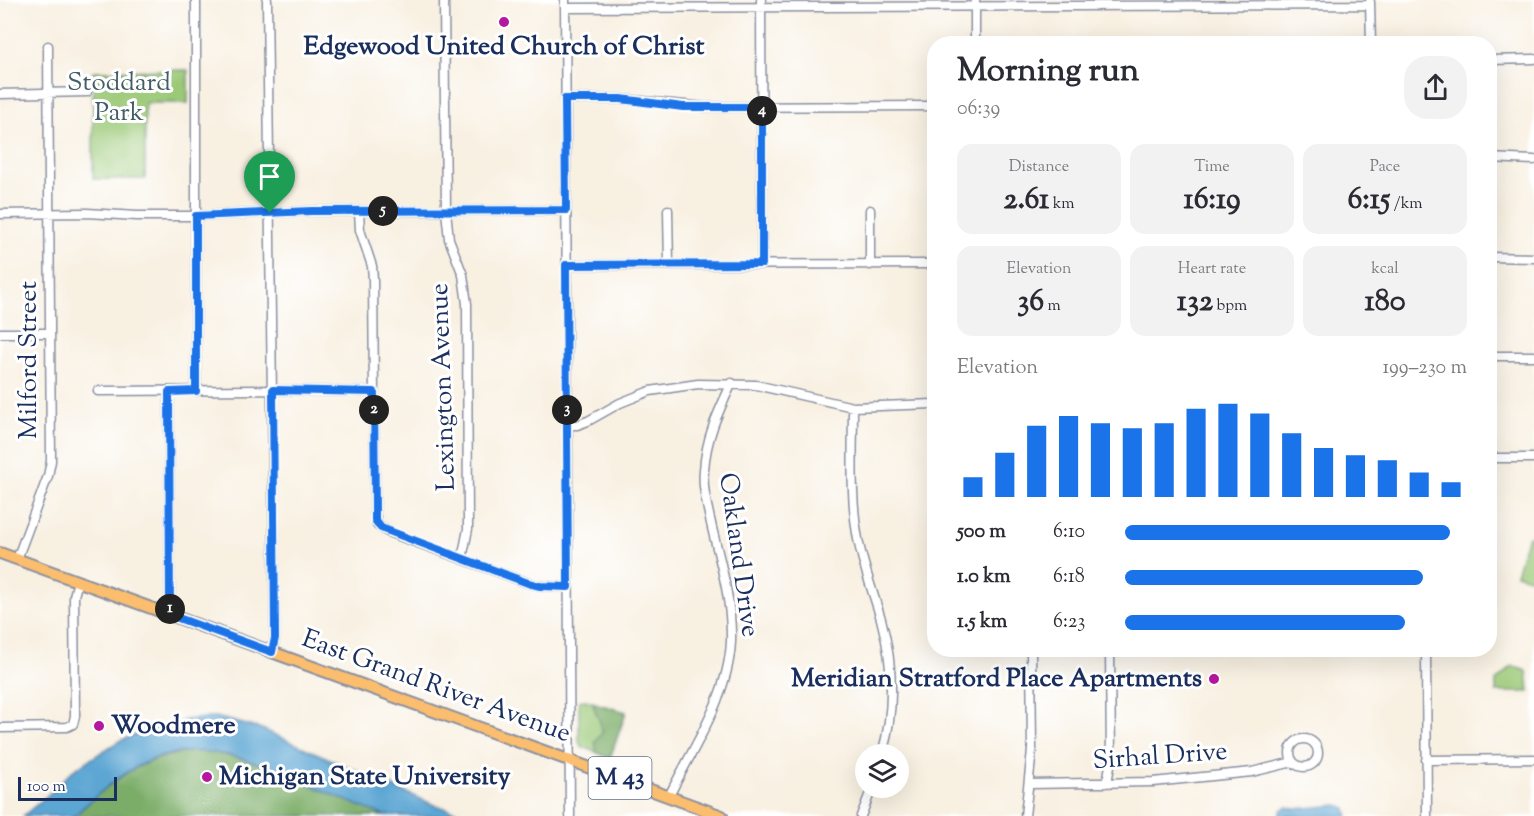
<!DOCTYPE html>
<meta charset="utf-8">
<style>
:root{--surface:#fff;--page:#f2f2f3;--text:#2b2b33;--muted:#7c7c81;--accent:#1a73e8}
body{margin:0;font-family:"Sorts Mill Goudy",serif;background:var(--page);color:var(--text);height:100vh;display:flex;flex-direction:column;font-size:22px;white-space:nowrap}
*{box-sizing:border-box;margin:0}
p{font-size:20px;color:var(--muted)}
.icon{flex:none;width:33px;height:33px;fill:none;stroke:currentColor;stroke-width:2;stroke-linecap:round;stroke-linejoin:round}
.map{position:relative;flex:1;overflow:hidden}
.drawer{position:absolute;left:927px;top:36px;width:570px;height:621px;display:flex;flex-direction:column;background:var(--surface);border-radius:24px;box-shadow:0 6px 24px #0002}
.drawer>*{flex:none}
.fabs{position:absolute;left:855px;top:744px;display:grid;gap:12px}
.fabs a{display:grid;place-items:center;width:54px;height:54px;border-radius:50%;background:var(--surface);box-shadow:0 6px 24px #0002;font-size:30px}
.scale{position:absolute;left:18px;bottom:15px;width:99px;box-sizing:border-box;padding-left:6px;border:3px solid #1b2f5e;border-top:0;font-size:16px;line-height:21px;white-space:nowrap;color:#1b2f5e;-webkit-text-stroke:4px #fff;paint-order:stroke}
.pin{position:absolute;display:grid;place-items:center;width:51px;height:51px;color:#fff;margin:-62px -26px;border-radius:50% 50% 50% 0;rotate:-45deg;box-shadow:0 0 6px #0007}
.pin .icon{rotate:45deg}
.km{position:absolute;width:30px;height:30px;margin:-15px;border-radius:50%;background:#222;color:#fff;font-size:16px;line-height:30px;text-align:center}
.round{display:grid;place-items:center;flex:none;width:63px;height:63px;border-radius:24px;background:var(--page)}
.head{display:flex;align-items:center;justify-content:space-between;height:102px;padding:0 30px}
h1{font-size:33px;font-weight:800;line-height:45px}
.stats{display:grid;grid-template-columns:repeat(3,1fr);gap:9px;height:102px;padding:6px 30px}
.stats div{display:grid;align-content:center;border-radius:15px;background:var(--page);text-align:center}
.stats b{font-size:30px;font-weight:800}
.stats small{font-size:16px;font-weight:400}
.stats p{font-size:16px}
.chart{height:168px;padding:12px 30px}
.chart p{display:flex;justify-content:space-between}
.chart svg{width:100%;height:108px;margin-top:6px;stroke:var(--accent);stroke-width:6}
ul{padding:0 30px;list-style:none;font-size:20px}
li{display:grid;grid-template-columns:96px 72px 1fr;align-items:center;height:45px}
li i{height:15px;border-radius:8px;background:var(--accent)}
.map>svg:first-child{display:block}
.green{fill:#9bc977;stroke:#5b7c6a;stroke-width:1.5}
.forest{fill:#7cad68;stroke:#4c6e63;stroke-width:1.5}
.water{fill:#5ba6d3;stroke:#3b6a98;stroke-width:1.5}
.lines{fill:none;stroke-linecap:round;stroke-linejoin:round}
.minor-casing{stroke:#8a90a0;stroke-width:11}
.major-casing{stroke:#8a90a0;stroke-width:14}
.minor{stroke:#fff;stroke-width:8}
.major{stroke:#fbbd6e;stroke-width:10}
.route-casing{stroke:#fff;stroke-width:12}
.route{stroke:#1a73e8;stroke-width:8}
.poi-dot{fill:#b5179e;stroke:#fff;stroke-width:2}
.labels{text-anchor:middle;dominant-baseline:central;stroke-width:6;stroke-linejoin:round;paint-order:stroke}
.shield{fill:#fff;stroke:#5f6d8e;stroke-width:1.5}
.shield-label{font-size:24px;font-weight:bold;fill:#1b2f5e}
.poi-label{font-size:26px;font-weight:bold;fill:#1b2f5e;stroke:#fff;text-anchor:start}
.park-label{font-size:26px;fill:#415d66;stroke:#fff}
.street-label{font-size:26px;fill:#1b2f5e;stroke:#fff}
</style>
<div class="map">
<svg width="1534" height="816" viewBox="0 0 1534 816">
<rect width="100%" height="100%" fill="#fff"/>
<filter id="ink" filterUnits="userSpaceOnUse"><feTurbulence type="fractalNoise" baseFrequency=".0167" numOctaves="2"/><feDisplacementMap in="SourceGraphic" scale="12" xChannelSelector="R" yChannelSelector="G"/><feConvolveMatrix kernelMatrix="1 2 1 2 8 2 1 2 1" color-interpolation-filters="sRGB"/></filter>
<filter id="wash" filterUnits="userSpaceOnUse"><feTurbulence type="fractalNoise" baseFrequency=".008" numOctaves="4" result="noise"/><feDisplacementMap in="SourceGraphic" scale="24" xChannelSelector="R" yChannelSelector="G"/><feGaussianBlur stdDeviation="1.35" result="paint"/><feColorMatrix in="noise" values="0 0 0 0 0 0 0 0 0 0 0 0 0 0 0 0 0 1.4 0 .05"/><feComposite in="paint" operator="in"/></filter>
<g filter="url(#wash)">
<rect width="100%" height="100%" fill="#f8f0e1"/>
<!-- green -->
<path class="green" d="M 188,70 L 188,103 L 145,103 L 145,179 L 93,179 L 93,71 Z
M 1528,536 L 1534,538 L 1533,579 L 1516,574 Z
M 1512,666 L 1527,671 L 1529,692 L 1496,692 L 1496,681 Z
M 585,700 L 626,712 L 610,758 L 581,746 L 579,742 L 579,701 Z"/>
<!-- forest -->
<path class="forest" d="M 593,703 L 626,712 L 610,758 L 597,753 L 595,742 L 602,733 C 602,721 595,714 593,703 Z
M 193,751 L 215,753 L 249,760 L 386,816 L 74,816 C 113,780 138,758 193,751 Z"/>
<!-- water -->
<path class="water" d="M 216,717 L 262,729 L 432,804 L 470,816 C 451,816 431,816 411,816 C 403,816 392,816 384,815 C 309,792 218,721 138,766 C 114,779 94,798 74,816 L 23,816 L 48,795 L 72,771 L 119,741 L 153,728 L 173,726 L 185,720 Z
M 1338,805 L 1346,808 L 1348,816 L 1279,816 L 1282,809 L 1287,807 L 1295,809 Z"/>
</g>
<g filter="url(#ink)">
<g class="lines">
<!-- minor casing -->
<g class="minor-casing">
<path id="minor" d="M 267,0 L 275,638 L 272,652
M 444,0 L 446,211 L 449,239 L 463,275 L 467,304 L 468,529 L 462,559
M 565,0 L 570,816
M 761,0 L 762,264
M 975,0 L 975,44
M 1370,2 L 1371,44
M 565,8 L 1370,5
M 1490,60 L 1534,59
M 0,94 L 87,92
M 565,99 L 621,99 L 705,107 L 934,106
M 1490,158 L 1534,160
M 668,210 L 669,265
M 870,210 L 870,265
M 359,211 L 360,230 L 372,266 L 373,279 L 375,512 L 377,525 L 388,532 L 528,583 L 541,586 L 568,587
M 0,214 L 87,213 L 137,216 L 196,216 L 312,211 L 566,210
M 1490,257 L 1534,258
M 566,265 L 934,264
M 0,333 L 49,333
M 1490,356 L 1534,356
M 98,391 L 273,390 L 374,392
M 169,391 L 170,614
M 196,391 L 196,0
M 853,407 C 853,451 850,496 858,539 C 863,566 873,592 881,619 C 893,663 895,710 882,754
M 567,425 L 577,425 L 588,421 L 620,403 L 650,391 L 698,384 L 756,385 L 853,407 L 934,404
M 1490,458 L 1534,458
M 17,559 L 48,476 L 51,461 L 48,46
M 1426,650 L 1427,816
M 0,728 L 67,727 L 73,724 L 75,716 L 74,596 L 78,581
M1290 753a14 14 0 1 1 28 0a14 14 0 1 1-28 0Z
M 1426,760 L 1534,759
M 1105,783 L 1108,777 L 1111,760 L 1110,650
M 1029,784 L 1153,782 L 1252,772 L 1293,762
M 669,796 C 693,748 729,695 731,641 C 732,602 721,565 712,528 C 708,509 702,489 704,470 C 706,438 718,412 732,383
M 861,816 L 872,788
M 1025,816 L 1032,750 L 1031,650"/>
</g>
<!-- major casing -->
<g class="major-casing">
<path id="major" d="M 0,553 L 722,816"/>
</g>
<!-- minor -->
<use href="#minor" class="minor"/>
<!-- major -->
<use href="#major" class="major"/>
</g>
</g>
<g class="lines" filter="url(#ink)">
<!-- route casing -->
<g class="route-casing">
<path id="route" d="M 565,99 L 621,99 L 683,107 L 762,107 L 762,264 L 566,265 L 568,587 L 540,586 L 528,583 L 381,528 L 375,520 L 375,512 L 374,392 L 273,390 L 275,638 L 272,652 L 170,615 L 169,392 L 196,391 L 196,216 L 312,211 L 566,210 Z"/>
</g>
<!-- route -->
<use href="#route" class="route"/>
</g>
<!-- markers -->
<g class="poi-dot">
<circle cx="504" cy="22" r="6"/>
<circle cx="1214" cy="679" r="6"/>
<circle cx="99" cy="726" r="6"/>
<circle cx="207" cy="777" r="6"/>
</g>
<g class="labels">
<!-- shield labels -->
<rect class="shield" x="588.5" y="757" width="63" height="42" rx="4.5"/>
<g class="shield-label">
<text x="620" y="778">M 43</text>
</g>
<!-- poi labels -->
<g class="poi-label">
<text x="504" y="47" text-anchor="middle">Edgewood United Church of Christ</text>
<text x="1202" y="679" text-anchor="end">Meridian Stratford Place Apartments</text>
<text x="111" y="726">Woodmere</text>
<text x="219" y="777">Michigan State University</text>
</g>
<!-- park labels -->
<g class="park-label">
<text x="119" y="83">Stoddard<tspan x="119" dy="30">Park</tspan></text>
</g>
<!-- street labels -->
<g class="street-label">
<text transform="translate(29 360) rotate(-90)">Milford Street</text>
<text transform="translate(444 387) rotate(-92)">Lexington Avenue</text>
<text transform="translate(738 555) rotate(82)">Oakland Drive</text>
<text transform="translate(436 687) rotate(20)">East Grand River Avenue</text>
<text transform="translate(1160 757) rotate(-4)">Sirhal Drive</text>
</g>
</g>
</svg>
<div class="fabs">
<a><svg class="icon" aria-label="layers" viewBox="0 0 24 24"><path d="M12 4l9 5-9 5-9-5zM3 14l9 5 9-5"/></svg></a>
</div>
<div class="scale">100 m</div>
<div class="pin" style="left:270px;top:213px;background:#1e9e55"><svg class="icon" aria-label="arrive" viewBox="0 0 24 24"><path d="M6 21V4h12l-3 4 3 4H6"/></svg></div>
<b class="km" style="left:170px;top:609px">1</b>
<b class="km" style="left:374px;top:410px">2</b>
<b class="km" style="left:567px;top:410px">3</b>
<b class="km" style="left:762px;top:111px">4</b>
<b class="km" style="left:383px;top:211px">5</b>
<section class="drawer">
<div class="head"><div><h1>Morning run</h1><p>06:39</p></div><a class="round"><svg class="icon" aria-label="share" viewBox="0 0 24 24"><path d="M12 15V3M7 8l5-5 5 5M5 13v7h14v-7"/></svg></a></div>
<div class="stats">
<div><p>Distance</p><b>2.61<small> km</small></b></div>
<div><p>Time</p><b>16:19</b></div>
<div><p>Pace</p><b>6:15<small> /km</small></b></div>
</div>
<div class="stats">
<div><p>Elevation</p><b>36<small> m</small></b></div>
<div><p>Heart rate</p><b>132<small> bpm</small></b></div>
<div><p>kcal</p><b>180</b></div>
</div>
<div class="chart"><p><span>Elevation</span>199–230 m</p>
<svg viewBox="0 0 160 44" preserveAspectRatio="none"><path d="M5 44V36M15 44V26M25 44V15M35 44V11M45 44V14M55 44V16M65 44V14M75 44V8M85 44V6M95 44V10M105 44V18M115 44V24M125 44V27M135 44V29M145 44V34M155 44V38"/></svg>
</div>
<ul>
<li><b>500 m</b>6:10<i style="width:95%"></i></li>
<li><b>1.0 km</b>6:18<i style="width:87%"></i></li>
<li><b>1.5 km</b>6:23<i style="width:82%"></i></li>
</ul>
</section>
</div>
